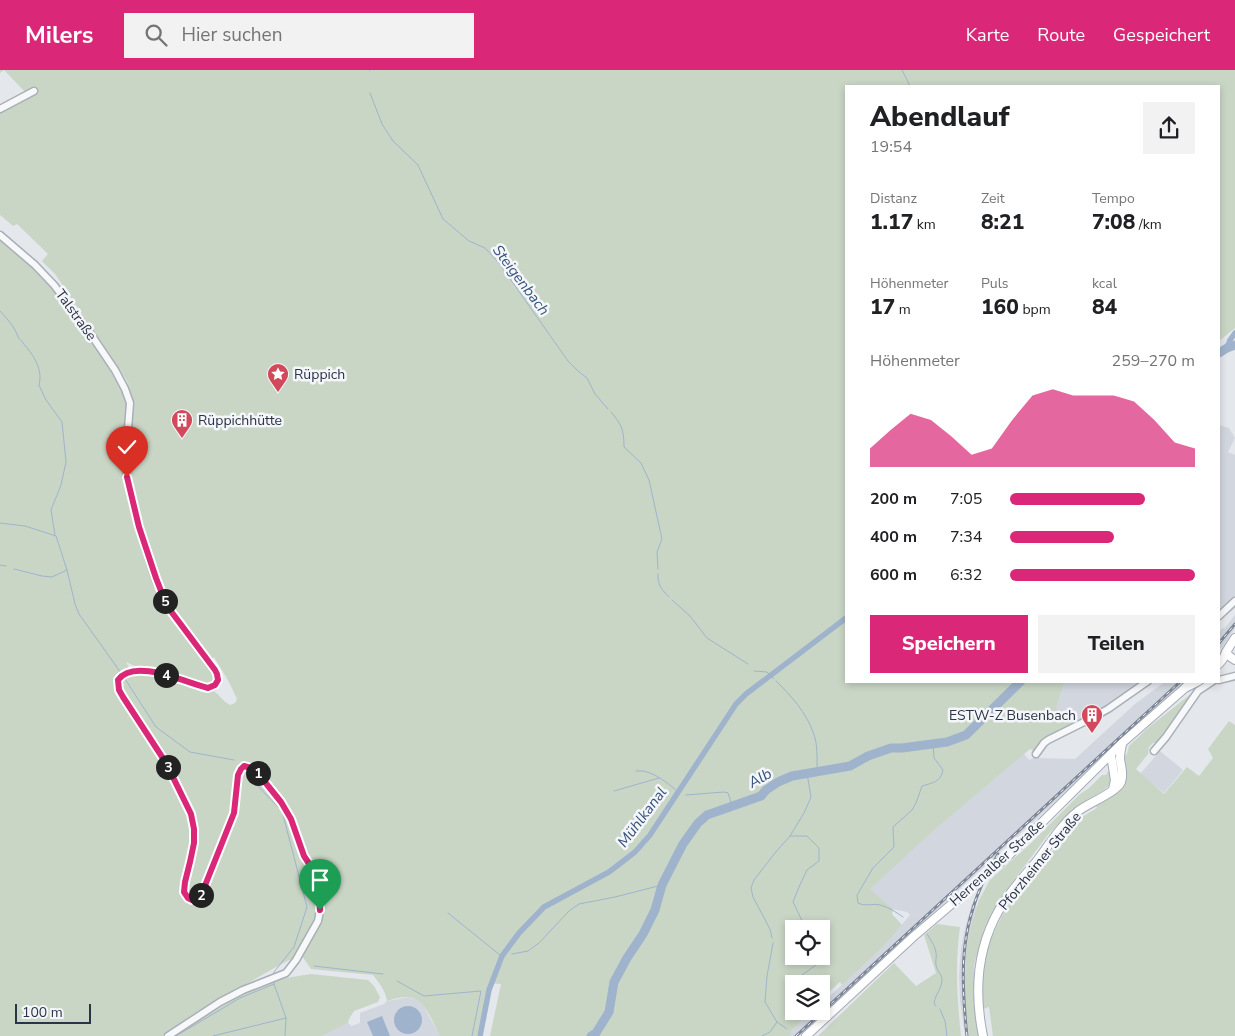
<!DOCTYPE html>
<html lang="de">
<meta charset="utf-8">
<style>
:root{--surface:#fff;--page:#f2f2f2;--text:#202124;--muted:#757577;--accent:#db2777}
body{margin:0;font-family:"Nunito Sans",sans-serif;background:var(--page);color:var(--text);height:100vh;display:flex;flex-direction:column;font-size:19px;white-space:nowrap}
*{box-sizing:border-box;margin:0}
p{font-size:16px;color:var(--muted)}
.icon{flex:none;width:28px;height:28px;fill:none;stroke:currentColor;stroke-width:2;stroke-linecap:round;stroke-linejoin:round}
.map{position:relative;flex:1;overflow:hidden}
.panel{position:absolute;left:845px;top:15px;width:375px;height:598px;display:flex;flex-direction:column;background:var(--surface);border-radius:0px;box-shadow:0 2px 8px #0003}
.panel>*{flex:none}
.buttons{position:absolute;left:785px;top:850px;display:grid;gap:10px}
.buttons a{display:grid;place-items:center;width:45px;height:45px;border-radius:0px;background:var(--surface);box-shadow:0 2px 8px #0003;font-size:25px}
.scale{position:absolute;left:15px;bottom:12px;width:76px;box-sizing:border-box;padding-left:5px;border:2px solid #2b3445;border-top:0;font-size:14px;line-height:18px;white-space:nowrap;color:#2b3445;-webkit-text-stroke:4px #f4f6f9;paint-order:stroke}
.pin{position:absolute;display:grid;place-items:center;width:42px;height:42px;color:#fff;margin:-51px -21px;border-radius:50% 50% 50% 0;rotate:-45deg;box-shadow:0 0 5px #0007}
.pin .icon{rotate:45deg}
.km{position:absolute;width:25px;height:25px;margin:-12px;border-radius:50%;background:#222;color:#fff;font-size:14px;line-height:25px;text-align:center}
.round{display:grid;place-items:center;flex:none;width:52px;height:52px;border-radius:0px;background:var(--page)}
.headline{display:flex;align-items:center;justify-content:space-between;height:85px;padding:0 25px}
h1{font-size:28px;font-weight:800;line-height:38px}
.figures{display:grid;grid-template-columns:repeat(3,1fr);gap:8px;height:85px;padding:5px 25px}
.figures div{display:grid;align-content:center}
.figures b{font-size:21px;font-weight:800}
.figures small{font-size:14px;font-weight:400}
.figures p{font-size:14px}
.chart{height:140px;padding:10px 25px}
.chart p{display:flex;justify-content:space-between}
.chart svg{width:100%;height:90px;margin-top:5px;fill:var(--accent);opacity:.7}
.cta{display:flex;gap:10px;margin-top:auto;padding:10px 25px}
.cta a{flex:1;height:58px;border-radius:0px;background:var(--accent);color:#fff;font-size:20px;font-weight:800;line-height:58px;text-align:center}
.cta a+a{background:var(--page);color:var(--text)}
ul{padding:0 25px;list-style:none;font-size:16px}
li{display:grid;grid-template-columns:80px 60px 1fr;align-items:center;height:38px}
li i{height:12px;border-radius:6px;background:var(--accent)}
header{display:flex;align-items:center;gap:30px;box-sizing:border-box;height:70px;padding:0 25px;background:var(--accent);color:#fff}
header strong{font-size:24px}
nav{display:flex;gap:28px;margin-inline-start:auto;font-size:18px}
.search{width:350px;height:45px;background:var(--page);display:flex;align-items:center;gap:12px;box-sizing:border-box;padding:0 18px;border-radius:0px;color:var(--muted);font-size:19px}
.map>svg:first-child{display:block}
.built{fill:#d2d6de}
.green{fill:#c9d6c5;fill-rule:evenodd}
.water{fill:#9fb4cc}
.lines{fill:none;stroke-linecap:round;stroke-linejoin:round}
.stream{stroke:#9fb4cc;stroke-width:1}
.canal{stroke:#9fb4cc;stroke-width:5.5}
.river{stroke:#9fb4cc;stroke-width:9}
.minor-casing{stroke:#a9aeb7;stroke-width:9}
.major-casing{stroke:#a3abb8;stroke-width:10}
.minor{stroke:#f7f8fa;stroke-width:6}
.major{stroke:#fff;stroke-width:8}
.rail-casing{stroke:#7d8696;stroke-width:3}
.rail{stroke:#f4f6f9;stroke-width:1;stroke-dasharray:4;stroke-linecap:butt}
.route-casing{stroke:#fff;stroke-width:10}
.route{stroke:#db2777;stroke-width:6}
.labels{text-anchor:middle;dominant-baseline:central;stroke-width:5;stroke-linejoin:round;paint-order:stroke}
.street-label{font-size:14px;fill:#2b3445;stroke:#f4f6f9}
.poi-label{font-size:14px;fill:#2b3445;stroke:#f4f6f9;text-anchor:start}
.water-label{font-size:15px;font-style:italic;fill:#34527a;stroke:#f4f6f9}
</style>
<header>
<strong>Milers</strong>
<div class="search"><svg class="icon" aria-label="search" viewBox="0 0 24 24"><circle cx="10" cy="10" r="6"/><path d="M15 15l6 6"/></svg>Hier suchen</div>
<nav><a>Karte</a><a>Route</a><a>Gespeichert</a></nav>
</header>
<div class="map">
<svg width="1235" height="966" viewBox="0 0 1235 966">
<rect width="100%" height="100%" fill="#e4e7ec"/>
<!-- built -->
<path class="built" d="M 1219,355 L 1229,358 L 1235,368 L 1228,382 L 1235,385 L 1235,529 L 1219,543 Z
M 1235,545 L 1235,558 L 1224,575 L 1219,580 L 1219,562 L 1223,558 L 1224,559 Z
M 1065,611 L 1144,611 L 1105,637 L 1077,653 L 1056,638 Z
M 1166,611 L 1186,611 L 1106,683 L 1046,740 L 799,966 L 790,966 L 789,965 L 792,960 L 813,941 L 821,941 L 821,934 L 882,878 L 910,845 L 907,842 L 893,839 L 869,819 L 930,764 L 1024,684 L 1029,690 L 1034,688 L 1075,689 L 1135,634 Z
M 1160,681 L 1183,700 L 1164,723 L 1140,704 Z
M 972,834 L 977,836 L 966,880 L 965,905 L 965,930 L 969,966 L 965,966 L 960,930 L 959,905 L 961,879 L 965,858 Z
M 409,927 L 418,930 L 424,937 L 440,966 L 322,966 L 348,953 L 352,956 L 360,953 L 360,943 L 384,934 L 387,931 Z"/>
<!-- green -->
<path class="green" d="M 0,0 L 1235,0 L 1235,258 L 1219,271 L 1219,16 L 846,16 L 846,611 L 1065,611 L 1056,638 L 1077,653 L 1046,669 L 1034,681 L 1030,679 L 930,764 L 870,819 L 893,839 L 892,844 L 902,855 L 882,878 L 842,915 L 840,912 L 821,929 L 821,914 L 794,914 L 794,941 L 813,941 L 792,960 L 790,965 L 790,966 L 490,966 L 501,914 L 489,913 L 477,966 L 440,966 C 433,953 424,926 407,927 C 400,927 393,929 387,931 C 385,920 380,914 373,905 L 311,899 L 302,886 L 287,891 L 193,944 L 163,966 L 0,966 L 0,169 L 21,186 L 49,213 L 131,317 L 55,204 L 42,191 L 48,184 L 17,154 L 13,156 L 0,145 L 0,43 L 38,22 L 35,17 L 26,23 L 4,0 L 0,3 ZM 214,587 L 229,612 L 237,629 L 235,633 L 230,635 C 222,631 219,623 211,620 L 149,605 L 139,604 L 133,605 L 126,592 L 137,597 L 176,606 L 208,616 L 215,611 L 215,603 L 210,596 ZM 794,859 L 821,859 L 821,886 L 794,886 Z
M 1192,623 L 1160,672 L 1153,673 L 1149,677 L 1148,684 L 1136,699 L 1164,724 L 1187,697 L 1199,706 L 1213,688 L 1208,679 L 1229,651 L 1235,655 L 1235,966 L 993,966 L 989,937 L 983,939 L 982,907 L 989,872 L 1005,840 L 1070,759 L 1082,747 L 1097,738 L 1095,733 C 1112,726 1129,722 1126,698 C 1125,695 1124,691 1123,687 L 1127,684 L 1129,676 L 1149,657 Z
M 1108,701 C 1121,713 1100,722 1092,727 C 1085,731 1080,735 1074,739 L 1073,738 L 1047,766 L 1006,821 L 985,857 L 974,895 L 974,934 L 980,966 L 969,966 L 965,930 L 965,905 L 966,880 L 971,857 L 979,830 L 990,810 L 1029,775 L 1079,725 L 1089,718 L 1102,705 L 1106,705 Z
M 937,854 L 960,857 C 955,894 957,929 961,966 L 818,966 L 894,893 L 916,916 L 936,903 L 924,865 Z
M 311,904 L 368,910 L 374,916 L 380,927 L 378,932 L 354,941 L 349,949 L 348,953 L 322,966 L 172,966 L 246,922 L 279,909 Z"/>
<!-- water -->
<path class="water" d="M394 950a14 14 0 1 1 28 0a14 14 0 1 1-28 0Z
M 382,946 L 390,966 L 373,966 L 367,952 Z"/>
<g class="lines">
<!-- stream -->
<path class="stream" d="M 369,0 L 370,1
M 902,0 L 910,16
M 370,23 L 382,54 L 393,71 L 418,95 L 443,149 L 469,171 L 485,178 L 499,193 L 568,291 L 578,301 L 587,308 L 595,324 L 608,339
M 0,241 C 7,249 15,257 18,267 C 29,280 44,296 39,315 L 46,330 L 62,352 L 66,392 L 61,415 L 51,440 L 55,465
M 611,342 C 622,355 624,360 624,377 L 641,393 L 649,410 L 662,469 L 657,482 L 658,499
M 0,453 L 25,456 L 56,466 L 67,500 L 75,534 L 79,544 L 121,603
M 0,495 L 6,496
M 14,499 L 42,506 L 52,507 L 67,500
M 658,504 C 657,514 662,520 669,527
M 672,530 L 690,546 L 707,568 L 748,594
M 754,601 L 767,602 L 774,609
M 125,609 L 156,657 L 190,682 L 234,690
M 776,611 C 790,624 807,644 813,662 C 818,674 817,688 817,701
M 246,701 L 251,709 L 282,741 L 307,837 L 294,877 L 274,902 L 274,905
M 636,701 C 650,699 665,711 676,720
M 614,721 L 659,708
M 686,725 L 724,722 L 728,723 L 732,735
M 790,766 L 807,766 L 819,778 L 819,791 L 807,800 L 799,817 L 793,832 L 806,859
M 448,843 L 500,885
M 903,847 C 896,842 888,837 880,835 C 872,833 866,837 858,833 L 857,825 L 873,798 L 894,777 L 893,757 L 912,740 L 916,733 L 922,716 C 932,713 941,712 943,700 L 934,688 L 933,674
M 927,864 C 931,870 935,876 936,883 C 937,887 935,891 936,895 C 937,901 942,904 942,910 C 942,918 935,925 934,933 L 936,936
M 772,868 L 770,859 L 753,827 L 751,818 L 754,810 L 775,783 L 790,766 L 804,743 L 811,727 L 807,703
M 512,884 L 528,881 L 539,873 L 569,841 L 579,834 L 615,827 L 662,815
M 314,896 L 383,904
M 397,911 L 424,926 L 481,921 L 472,966
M 274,912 L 274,914 L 286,948 L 285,966
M 803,914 L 802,905 L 816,895 L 816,886
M 940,939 L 945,951 L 947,966
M 777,952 L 787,959
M 176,966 L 240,928 L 274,914
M 213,966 L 286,948
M 762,966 L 770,962 L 777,952 L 765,932 L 767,906 L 773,873"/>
<!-- canal -->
<path class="canal" d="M 1227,278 L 1230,270 L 1235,263
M 480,966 L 489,920 L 502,886 L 519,863 L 544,837 L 609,802 L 635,782 L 650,765 L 736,634 L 746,624 L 846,548"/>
<!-- river -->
<path class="river" d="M 1219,283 L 1227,278 L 1235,275
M 591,966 L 596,963 L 609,942 L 614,912 L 627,888 L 643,864 L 655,840 L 662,815 L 683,774 L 698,753 L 707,745 L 761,726 L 766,720 L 778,712 L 792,706 L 850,696 L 868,686 L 891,678 L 902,678 L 947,672 L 966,665 L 1021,611"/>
<!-- minor casing -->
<g class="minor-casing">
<path id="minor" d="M 0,39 L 34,21
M 0,165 L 35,195 L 54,215 L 90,263 L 115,300 L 125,319 L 130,333 L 126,384 L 127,407 L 139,457 L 155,508 L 170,540 L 217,604 C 219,612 216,617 207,618 C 186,613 133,587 118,610 L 119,619 L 123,627 L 166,693 L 191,744 L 194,759 L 194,773 L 185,812 L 184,822 L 188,828 L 192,830 L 197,828 L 202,823 L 234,743 L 238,705 L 241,699 L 244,696 L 251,698 L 256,701 L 281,732 L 291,749 L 304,786 L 316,804 L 319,817 L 320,840 L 318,851 L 296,890 L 286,903 L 243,920 L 220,932 L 168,966
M 1219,546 L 1235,531
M 1219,610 L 1235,606
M 1154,681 L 1166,667 L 1198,621 L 1213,611
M 1036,684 L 1044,673 L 1048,670 L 1090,649 L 1108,639 L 1148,611"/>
</g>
<!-- major casing -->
<g class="major-casing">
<path id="major" d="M 1226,582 L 1229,586 L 1235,590
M 1219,594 L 1223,589 L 1226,582 L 1235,568
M 1187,617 L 1199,611
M 1111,685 L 1115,710 L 1113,719
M 806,966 L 913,867 L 1008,786 L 1122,673 L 1185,618 L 1191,611
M 983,966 C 974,922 976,880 999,840 C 1009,823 1023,807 1036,792 C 1049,775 1061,755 1077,742 C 1088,733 1116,723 1121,712 C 1124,704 1121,697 1120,689 C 1120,684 1121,679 1122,674"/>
</g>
<!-- minor -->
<use href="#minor" class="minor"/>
<!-- major -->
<use href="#major" class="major"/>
<!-- rail casing -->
<g class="rail-casing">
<path id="rail" d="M 1219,573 L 1235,554
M 796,966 L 1181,611
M 967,966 C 961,909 959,861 985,808 C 989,800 994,792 998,784"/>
</g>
<!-- rail -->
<use href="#rail" class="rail"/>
</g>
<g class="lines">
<!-- route casing -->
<g class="route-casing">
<path id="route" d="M 127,407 L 139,457 L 156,508 L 163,526 L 170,540 L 215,600 L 217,604 L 218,610 L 215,615 L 208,618 C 186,613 134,587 118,610 L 119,620 L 123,627 L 166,693 L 191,744 L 194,759 L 194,773 L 190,792 L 185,812 L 184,822 L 188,828 L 192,830 L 198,828 L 202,823 L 234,743 L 238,705 L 241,699 L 244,696 L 251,698 L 256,701 L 281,732 L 291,749 L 304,786 L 316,804 L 319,817 L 320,840"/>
</g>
<!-- route -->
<use href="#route" class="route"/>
</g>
<!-- icons -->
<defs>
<g id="sight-pin" transform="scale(1.125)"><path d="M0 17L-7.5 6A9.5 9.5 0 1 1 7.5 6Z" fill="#d1495b" stroke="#f4f6f9"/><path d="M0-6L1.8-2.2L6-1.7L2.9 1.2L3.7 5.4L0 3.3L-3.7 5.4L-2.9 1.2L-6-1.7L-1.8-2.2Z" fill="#fff"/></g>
<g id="building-pin" transform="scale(1.125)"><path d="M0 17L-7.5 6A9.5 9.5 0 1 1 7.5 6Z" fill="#d1495b" stroke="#f4f6f9"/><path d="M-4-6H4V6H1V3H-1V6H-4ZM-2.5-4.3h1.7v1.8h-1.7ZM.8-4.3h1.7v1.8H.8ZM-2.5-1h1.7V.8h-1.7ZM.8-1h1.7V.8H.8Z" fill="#fff"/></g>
</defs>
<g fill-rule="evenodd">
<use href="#sight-pin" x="278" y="304"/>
<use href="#building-pin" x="182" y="350"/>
<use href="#building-pin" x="1092" y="645"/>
</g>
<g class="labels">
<!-- street labels -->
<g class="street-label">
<text transform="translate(76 245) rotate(54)">Talstraße</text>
<text transform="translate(1040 791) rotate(-51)">Pforzheimer Straße</text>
<text transform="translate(997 793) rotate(-42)">Herrenalber Straße</text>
</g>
<!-- poi labels -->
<g class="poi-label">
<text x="294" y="304">Rüppich</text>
<text x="198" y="350">Rüppichhütte</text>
<text x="1076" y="645" text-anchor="end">ESTW-Z Busenbach</text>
</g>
<!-- water labels -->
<g class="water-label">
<text transform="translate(521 210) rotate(53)">Steigenbach</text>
<text transform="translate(760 708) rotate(-30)">Alb</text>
<text transform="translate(642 747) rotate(-53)">Mühlkanal</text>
</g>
</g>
</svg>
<div class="buttons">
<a><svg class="icon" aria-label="locate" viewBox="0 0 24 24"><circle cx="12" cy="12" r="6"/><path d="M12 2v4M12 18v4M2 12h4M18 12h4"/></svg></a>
<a><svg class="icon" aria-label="layers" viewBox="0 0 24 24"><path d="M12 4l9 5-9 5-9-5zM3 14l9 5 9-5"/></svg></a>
</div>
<div class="scale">100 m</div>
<div class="pin" style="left:320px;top:840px;background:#1e9e55"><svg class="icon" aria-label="arrive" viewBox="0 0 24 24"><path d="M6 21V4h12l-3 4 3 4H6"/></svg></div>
<div class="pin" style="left:127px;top:407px;background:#d93025"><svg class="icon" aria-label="check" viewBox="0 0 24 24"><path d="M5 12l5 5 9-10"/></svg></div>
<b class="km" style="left:258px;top:703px">1</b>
<b class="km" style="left:201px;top:825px">2</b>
<b class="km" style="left:168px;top:697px">3</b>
<b class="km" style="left:166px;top:605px">4</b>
<b class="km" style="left:165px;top:531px">5</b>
<section class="panel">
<div class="headline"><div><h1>Abendlauf</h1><p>19:54</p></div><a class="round"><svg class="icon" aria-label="share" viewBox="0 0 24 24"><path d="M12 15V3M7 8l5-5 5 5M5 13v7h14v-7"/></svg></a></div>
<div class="figures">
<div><p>Distanz</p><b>1.17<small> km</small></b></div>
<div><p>Zeit</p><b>8:21</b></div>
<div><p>Tempo</p><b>7:08<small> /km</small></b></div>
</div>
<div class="figures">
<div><p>Höhenmeter</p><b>17<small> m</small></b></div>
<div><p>Puls</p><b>160<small> bpm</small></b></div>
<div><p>kcal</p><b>84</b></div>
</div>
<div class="chart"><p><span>Höhenmeter</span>259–270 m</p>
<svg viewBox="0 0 160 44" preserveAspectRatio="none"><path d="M0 44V35L10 26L20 18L30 21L40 29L50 38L60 35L70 21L80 9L90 6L100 9L110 9L120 9L130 12L140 21L150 32L160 35V44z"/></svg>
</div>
<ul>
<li><b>200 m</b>7:05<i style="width:73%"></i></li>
<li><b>400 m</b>7:34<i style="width:56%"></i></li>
<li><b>600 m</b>6:32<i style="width:100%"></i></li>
</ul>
<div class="cta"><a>Speichern</a><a>Teilen</a></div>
</section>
</div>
